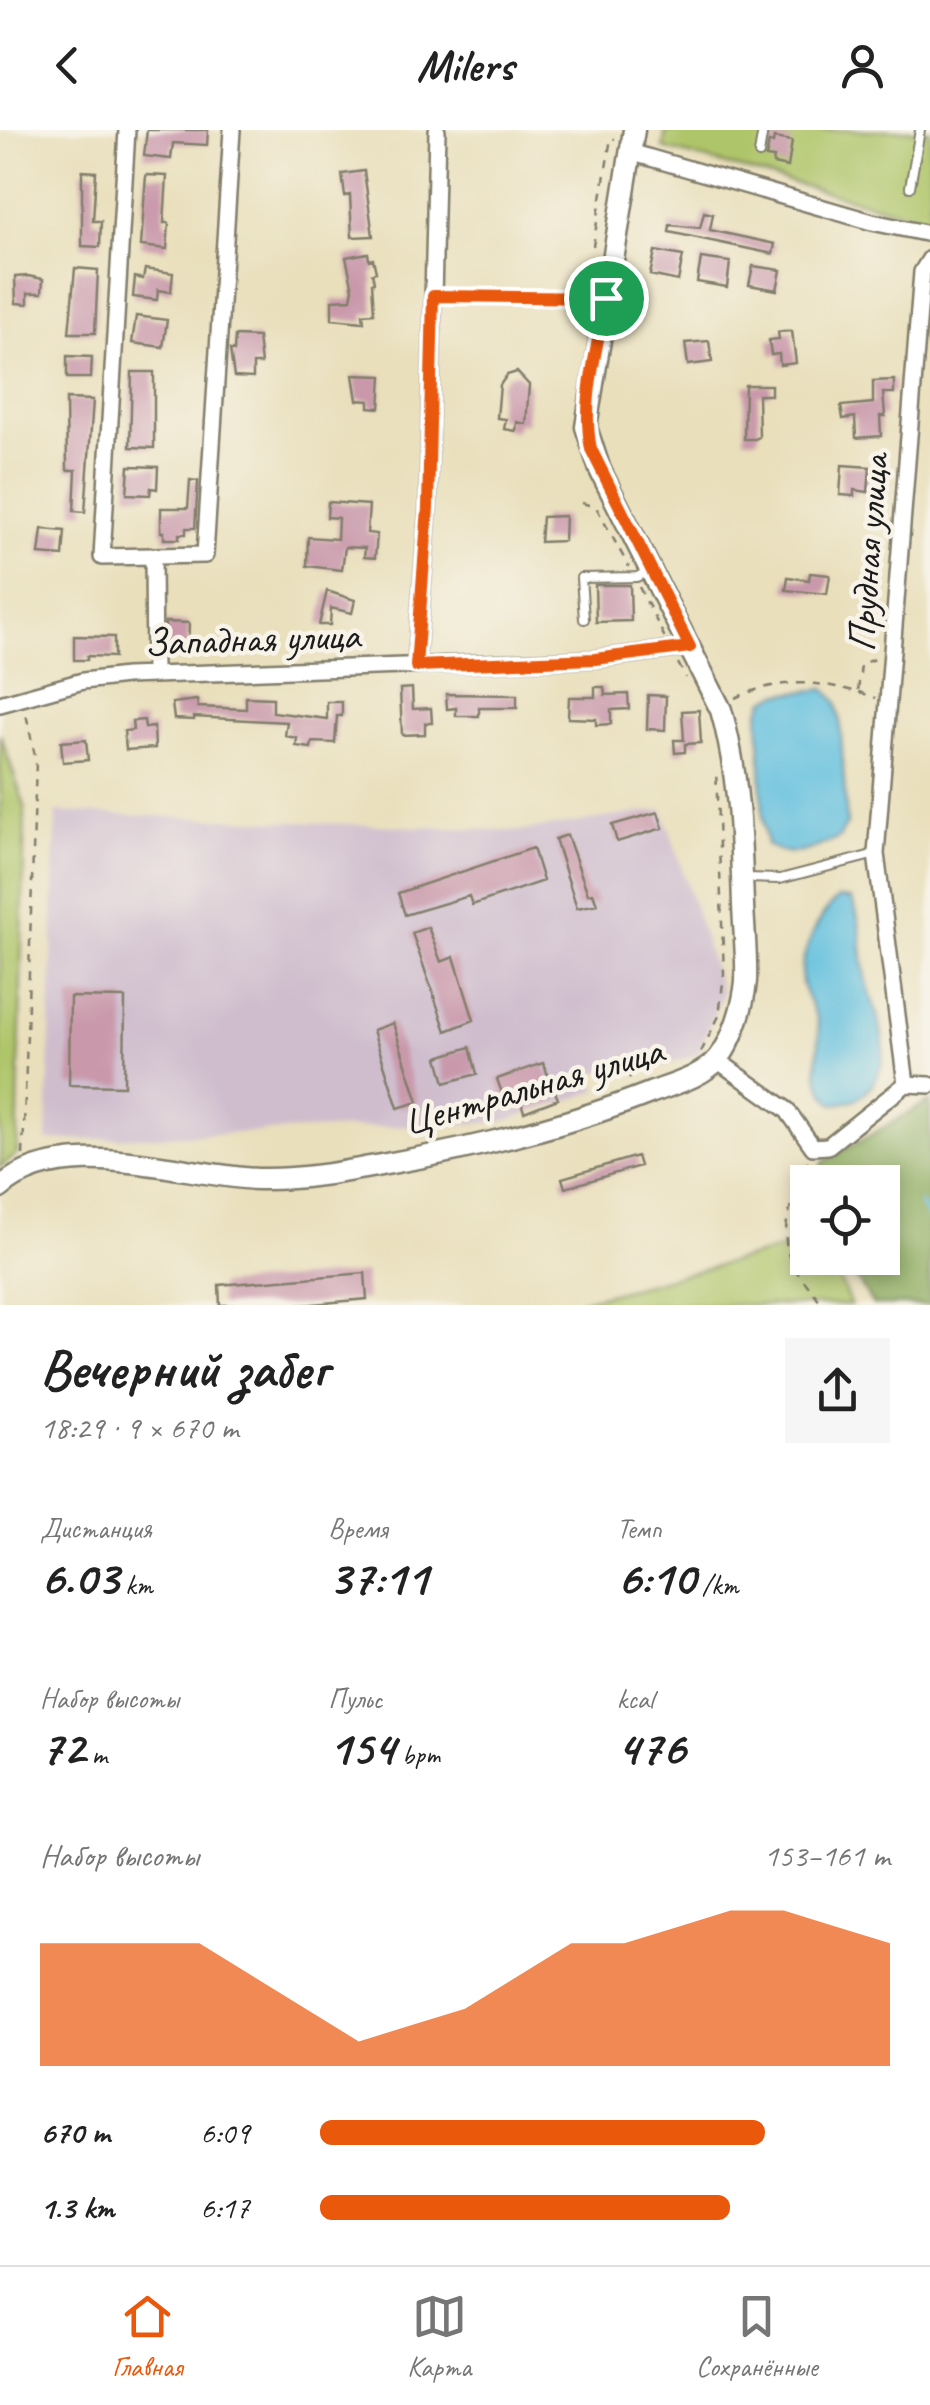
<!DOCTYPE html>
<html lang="ru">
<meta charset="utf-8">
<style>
:root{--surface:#fff;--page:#f6f6f6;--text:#222;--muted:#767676;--line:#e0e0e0;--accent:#ea580c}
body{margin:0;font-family:Caveat,sans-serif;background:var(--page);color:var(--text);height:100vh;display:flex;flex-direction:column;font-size:38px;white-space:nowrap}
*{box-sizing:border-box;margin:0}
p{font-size:32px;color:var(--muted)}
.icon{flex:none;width:55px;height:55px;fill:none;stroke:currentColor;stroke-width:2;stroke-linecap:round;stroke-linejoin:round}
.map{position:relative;height:1175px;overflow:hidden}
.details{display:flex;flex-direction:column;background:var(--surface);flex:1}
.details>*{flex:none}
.controls{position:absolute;left:790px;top:1035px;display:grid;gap:20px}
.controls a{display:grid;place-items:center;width:110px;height:110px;border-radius:0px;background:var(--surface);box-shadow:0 5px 15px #0003;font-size:50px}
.pin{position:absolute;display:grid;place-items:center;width:85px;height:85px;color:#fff;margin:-42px;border:5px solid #fff;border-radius:50%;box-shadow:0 2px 10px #0007}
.round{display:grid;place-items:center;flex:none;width:105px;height:105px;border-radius:0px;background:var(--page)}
.summary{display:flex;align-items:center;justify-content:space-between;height:170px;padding:0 40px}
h1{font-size:55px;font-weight:700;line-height:75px}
.figures{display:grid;grid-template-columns:repeat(3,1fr);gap:15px;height:170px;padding:10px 40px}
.figures div{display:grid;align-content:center}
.figures b{font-size:50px;font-weight:700}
.figures small{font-size:28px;font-weight:400}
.figures p{font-size:28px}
.chart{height:280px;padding:20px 40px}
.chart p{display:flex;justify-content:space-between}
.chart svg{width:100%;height:180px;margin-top:10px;fill:var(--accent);opacity:.7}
ul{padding:0 40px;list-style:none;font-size:32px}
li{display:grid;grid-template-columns:160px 120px 1fr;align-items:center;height:75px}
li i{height:25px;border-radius:12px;background:var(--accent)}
header{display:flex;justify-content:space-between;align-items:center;height:130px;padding:0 40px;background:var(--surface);font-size:45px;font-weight:700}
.tabs{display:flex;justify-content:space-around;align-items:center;height:140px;border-top:2px solid var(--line);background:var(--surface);font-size:28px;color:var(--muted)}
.tabs a{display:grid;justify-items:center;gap:5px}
.tabs .on{color:var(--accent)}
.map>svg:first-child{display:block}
.industrial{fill:#cfbdce}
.green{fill:#afc569;stroke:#667042;stroke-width:2.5}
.forest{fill:#8baa5d;stroke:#54633c;stroke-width:2.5}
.water{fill:#60bfde;stroke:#3e6e7d;stroke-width:2.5}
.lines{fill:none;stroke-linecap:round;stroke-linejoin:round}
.stream{stroke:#60bfde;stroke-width:4}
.building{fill:#c999ab}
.lane-casing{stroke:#827e6c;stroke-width:12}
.street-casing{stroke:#827e6c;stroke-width:20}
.secondary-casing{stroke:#827e6c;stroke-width:25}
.path{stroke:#827e6c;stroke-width:2.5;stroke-dasharray:8 8;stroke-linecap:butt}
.lane{stroke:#fff;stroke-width:8}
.street{stroke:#fff;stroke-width:15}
.secondary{stroke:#fff;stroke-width:20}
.route-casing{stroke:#fff;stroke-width:20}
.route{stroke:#ea580c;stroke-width:12}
.labels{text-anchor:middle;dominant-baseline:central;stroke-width:9;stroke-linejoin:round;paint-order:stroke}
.street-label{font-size:40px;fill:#1c1c1c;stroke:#f7f3e8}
</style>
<header><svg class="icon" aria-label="back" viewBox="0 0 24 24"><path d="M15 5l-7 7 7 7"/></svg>Milers<svg class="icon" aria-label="person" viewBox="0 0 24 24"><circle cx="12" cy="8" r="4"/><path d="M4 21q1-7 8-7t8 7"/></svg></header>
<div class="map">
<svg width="930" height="1175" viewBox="0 0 930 1175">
<rect width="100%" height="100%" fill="#f7f3e8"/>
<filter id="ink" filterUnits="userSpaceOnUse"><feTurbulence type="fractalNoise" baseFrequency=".01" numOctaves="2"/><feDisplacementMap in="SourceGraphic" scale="20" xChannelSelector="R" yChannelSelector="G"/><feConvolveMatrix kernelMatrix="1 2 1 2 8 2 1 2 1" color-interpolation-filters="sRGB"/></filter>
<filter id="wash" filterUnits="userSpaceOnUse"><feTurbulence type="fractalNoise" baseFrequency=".0048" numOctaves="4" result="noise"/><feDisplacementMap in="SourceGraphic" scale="40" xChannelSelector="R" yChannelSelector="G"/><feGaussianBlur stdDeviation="2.25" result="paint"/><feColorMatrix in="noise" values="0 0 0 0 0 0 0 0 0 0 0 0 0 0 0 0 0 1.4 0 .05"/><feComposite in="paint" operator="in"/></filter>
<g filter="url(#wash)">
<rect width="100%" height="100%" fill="#e9dfbb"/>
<!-- industrial -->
<path class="industrial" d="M 663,679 L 722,864 L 698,924 L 655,938 L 649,924 L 593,944 L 597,961 L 501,992 L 47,1011 L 56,682 L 521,701 Z"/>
<!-- green -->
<path class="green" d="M 666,0 L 930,0 L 930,90 L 663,18 Z
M 0,604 L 25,677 L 17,1024 L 0,1038 Z
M 797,1115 L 807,1121 L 808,1128 C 835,1128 840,1153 851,1175 L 565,1175 Z"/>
<!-- forest -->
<path class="forest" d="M 930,971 L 930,1175 L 873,1175 L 844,1128 L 882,1128 L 882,1052 L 816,1052 L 823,1032 Z"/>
<!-- water -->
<path class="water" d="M 825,559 L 836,571 L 840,590 L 847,694 L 839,708 C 811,719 795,731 767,715 L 763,691 L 759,584 L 764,571 L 778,564 Z
M 838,768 L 851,769 C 864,795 860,819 866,847 C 873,882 897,918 873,953 C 863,968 851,973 833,974 C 806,943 823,928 818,894 C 816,879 803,865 802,851 C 799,824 819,785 838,768 Z"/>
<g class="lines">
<!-- stream -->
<path class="stream" d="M 920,1073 L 930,1090"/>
</g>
<g id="blocks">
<!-- building -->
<path class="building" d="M 147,0 L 208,0 L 207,15 L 173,13 L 171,29 L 144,26 Z
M 774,8 L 792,11 L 788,37 L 773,34 L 774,28 L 766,27 L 769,12 L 773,13 Z
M 82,41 L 96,42 L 93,91 L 101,91 L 100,117 L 82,116 Z
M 364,41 L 373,106 L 352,107 L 350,65 L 345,66 L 342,44 Z
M 146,45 L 167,46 L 164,93 L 169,93 L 167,119 L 141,116 Z
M 704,82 L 713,84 L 710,100 L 775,114 L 773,124 L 669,102 L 670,95 L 700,98 Z
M 655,121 L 683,126 L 678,151 L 650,145 Z
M 368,123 L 369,130 L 373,129 L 376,142 L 372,143 L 374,152 L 372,153 L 374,183 L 363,184 L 364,192 L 332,189 L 332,170 L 351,169 L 353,159 L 346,127 Z
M 701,128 L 730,132 L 727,157 L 697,152 Z
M 753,136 L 781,140 L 777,160 L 749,155 Z
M 75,138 L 98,140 L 95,203 L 69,203 Z
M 145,139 L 173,143 L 171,162 L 158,160 L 157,170 L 133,167 L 135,147 L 143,149 Z
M 28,146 L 43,149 L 42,163 L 28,163 L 28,174 L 16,173 L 15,147 Z
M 136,186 L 167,190 L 163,217 L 132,213 Z
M 792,201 L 796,233 L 780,235 L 779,224 L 771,225 L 769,210 L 779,209 L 778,202 Z
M 235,206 L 258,207 L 261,234 L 253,234 L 253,248 L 234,247 L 230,220 L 234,221 Z
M 709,211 L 712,232 L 688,235 L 685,213 Z
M 67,226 L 92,227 L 91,248 L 67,248 Z
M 132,242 L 154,242 L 154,318 L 130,317 Z
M 517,242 L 529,255 L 526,294 L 517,292 L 516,301 L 504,299 L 506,289 L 497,288 L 500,255 L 507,245 Z
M 353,245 L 382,246 L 380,278 L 369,277 L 369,271 L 357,270 Z
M 894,250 L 894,263 L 883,263 L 885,286 L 880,286 L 881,306 L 856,308 L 855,287 L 843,289 L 841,276 L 873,273 L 873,251 Z
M 745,255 L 771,255 L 771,265 L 758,265 L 759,307 L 755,309 L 744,309 Z
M 66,269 L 93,270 L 85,382 L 74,381 L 76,340 L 67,340 Z
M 842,335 L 870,337 L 868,362 L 854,360 L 854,366 L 840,365 Z
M 129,336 L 158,337 L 157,359 L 151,358 L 150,365 L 127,364 Z
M 190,350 L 198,351 L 195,398 L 186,398 L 186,404 L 179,404 L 179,409 L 164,409 L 164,402 L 161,402 L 161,378 L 188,378 Z
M 328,372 L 369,375 L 367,403 L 377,404 L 375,428 L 364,427 L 365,418 L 345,417 L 342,440 L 307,436 L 308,407 L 337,409 L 338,388 L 327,387 Z
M 565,386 L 564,411 L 540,412 L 542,387 Z
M 42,399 L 65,401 L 63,426 L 39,424 Z
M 810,443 L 830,445 L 827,464 L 786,460 L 788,447 L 809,450 Z
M 595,455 L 630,455 L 631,491 L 596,492 Z
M 327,461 L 355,470 L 352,483 L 331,478 L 330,495 L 319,495 Z
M 165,492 L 189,493 L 188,521 L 165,520 Z
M 74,506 L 114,507 L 114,527 L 87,526 L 87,530 L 74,530 Z
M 595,557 L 604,557 L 605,565 L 628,564 L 629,579 L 611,580 L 611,594 L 596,595 L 596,589 L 568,588 L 569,567 L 595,567 Z
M 412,558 L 413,579 L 431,578 L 432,593 L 425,593 L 425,604 L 402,605 L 400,559 Z
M 446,564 L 517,565 L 517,578 L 479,578 L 479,586 L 456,586 L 456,578 L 447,579 Z
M 648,565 L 666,566 L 665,600 L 647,599 Z
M 246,567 L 273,568 L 273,582 L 327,589 L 327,572 L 342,572 L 342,586 L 337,586 L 335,613 L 312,612 L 311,618 L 296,616 L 297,608 L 285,606 L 287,592 L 194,587 L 194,590 L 174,589 L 172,573 L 197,570 L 198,577 L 246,579 Z
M 699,580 L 701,613 L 685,614 L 685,622 L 675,623 L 674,610 L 684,610 L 682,581 Z
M 144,590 L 145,598 L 154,597 L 155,618 L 126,620 L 124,601 L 133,600 L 132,591 Z
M 86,610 L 88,630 L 63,632 L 61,612 Z
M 658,682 L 663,698 L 617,712 L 612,695 Z
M 567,705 L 588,764 L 593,763 L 597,774 L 577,778 L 555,709 Z
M 533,718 L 543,751 L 472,775 L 469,766 L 405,785 L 398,763 Z
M 428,797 L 441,832 L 454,827 L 474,890 L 446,901 L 412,803 Z
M 70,867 L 125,868 L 124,956 L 69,955 Z
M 393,893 L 418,972 L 398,978 L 373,900 Z
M 470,917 L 477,944 L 445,953 L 438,927 Z
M 543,933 L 558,969 L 524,982 L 520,969 L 506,974 L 497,949 Z
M 637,1026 L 640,1036 L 565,1058 L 562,1048 Z
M 365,1143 L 367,1169 L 302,1175 L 220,1175 L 219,1155 Z"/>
</g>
</g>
<g filter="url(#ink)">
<use href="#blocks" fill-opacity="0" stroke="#827e6c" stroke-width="2.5"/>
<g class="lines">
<!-- lane casing -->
<g class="lane-casing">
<path id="lane" d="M 759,24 L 763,0
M 910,57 L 920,0
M 433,166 L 604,168
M 584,489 L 581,448 L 637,447 L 647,442
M 744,748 L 780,749 L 876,724"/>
</g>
<!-- street casing -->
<g class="street-casing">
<path id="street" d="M 127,0 L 102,427 L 205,425 L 232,0
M 630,22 L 872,92 L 930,104
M 153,427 L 154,544
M 416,536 L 428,378 L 437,1
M 0,574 L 83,551 L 126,546 L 595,529 L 690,517
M 717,930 L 787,980 L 813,1017 L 828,1016 L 906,954 L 930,955
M 906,954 L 876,724 L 922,142 L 930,129"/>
</g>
<!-- secondary casing -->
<g class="secondary-casing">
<path id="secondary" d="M 0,1058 C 63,1002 182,1046 258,1049 C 301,1050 344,1042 386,1034 C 476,1018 566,996 650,963 C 671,955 702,947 718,929 C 733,911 744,874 746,851 C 747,826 744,800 743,775 C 741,710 739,643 721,580 L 600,340 L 586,297 L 634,0"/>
</g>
<!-- path -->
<path class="path" d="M 593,116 L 611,8 L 615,9
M 582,373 L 596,377 L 629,437
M 639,457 L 665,508
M 678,533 L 686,548
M 859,562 L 876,568
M 735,568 C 777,549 814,550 858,562 L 861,534 L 877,528
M 701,922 L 719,886 L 724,844 L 716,640
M 627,942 L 632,952
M 23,1025 L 36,631 L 25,579
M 808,1031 C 795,1064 774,1104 794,1137 C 802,1151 814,1160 822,1175"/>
<!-- lane -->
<use href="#lane" class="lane"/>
<!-- street -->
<use href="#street" class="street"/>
<!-- secondary -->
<use href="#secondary" class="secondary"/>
</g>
</g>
<g class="lines" filter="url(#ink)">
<!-- route casing -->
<g class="route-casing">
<path id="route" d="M 433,166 L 606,168 C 598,217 581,270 591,319 L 690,517 L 595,529 L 416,536 L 428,378 Z"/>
</g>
<!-- route -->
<use href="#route" class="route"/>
</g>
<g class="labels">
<!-- street labels -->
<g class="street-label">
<text transform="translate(868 423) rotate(-86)">Прудная улица</text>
<text transform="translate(252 509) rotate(-2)">Западная улица</text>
<text transform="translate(533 956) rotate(-16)">Центральная улица</text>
</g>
</g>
</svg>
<div class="controls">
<a><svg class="icon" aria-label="locate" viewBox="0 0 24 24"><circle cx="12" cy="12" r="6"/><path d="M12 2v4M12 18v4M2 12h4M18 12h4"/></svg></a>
</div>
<div class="pin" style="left:606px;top:168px;background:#1e9e55"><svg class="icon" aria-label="arrive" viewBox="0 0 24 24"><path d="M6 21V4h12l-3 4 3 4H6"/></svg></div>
</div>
<section class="details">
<div class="summary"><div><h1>Вечерний забег</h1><p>18:29 · 9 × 670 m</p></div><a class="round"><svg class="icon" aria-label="share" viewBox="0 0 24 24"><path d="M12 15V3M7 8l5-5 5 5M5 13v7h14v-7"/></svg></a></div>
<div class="figures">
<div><p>Дистанция</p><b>6.03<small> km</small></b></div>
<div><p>Время</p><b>37:11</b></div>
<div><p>Темп</p><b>6:10<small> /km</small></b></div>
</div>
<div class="figures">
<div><p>Набор высоты</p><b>72<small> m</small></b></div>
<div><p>Пульс</p><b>154<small> bpm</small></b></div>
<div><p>kcal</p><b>476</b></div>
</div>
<div class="chart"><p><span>Набор высоты</span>153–161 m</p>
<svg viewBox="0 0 160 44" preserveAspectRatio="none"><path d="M0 44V14L10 14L20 14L30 14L40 22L50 30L60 38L70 34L80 30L90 22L100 14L110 14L120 10L130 6L140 6L150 10L160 14V44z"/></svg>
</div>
<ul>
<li><b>670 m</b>6:09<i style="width:78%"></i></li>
<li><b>1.3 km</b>6:17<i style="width:72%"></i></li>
</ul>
</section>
<nav class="tabs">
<a class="on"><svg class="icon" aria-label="home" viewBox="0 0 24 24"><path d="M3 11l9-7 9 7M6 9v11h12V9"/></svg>Главная</a>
<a><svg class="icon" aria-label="map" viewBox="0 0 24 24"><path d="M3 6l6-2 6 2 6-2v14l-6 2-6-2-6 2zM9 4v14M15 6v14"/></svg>Карта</a>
<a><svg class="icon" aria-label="saved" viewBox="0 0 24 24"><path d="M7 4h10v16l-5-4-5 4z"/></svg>Сохранённые</a>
</nav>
